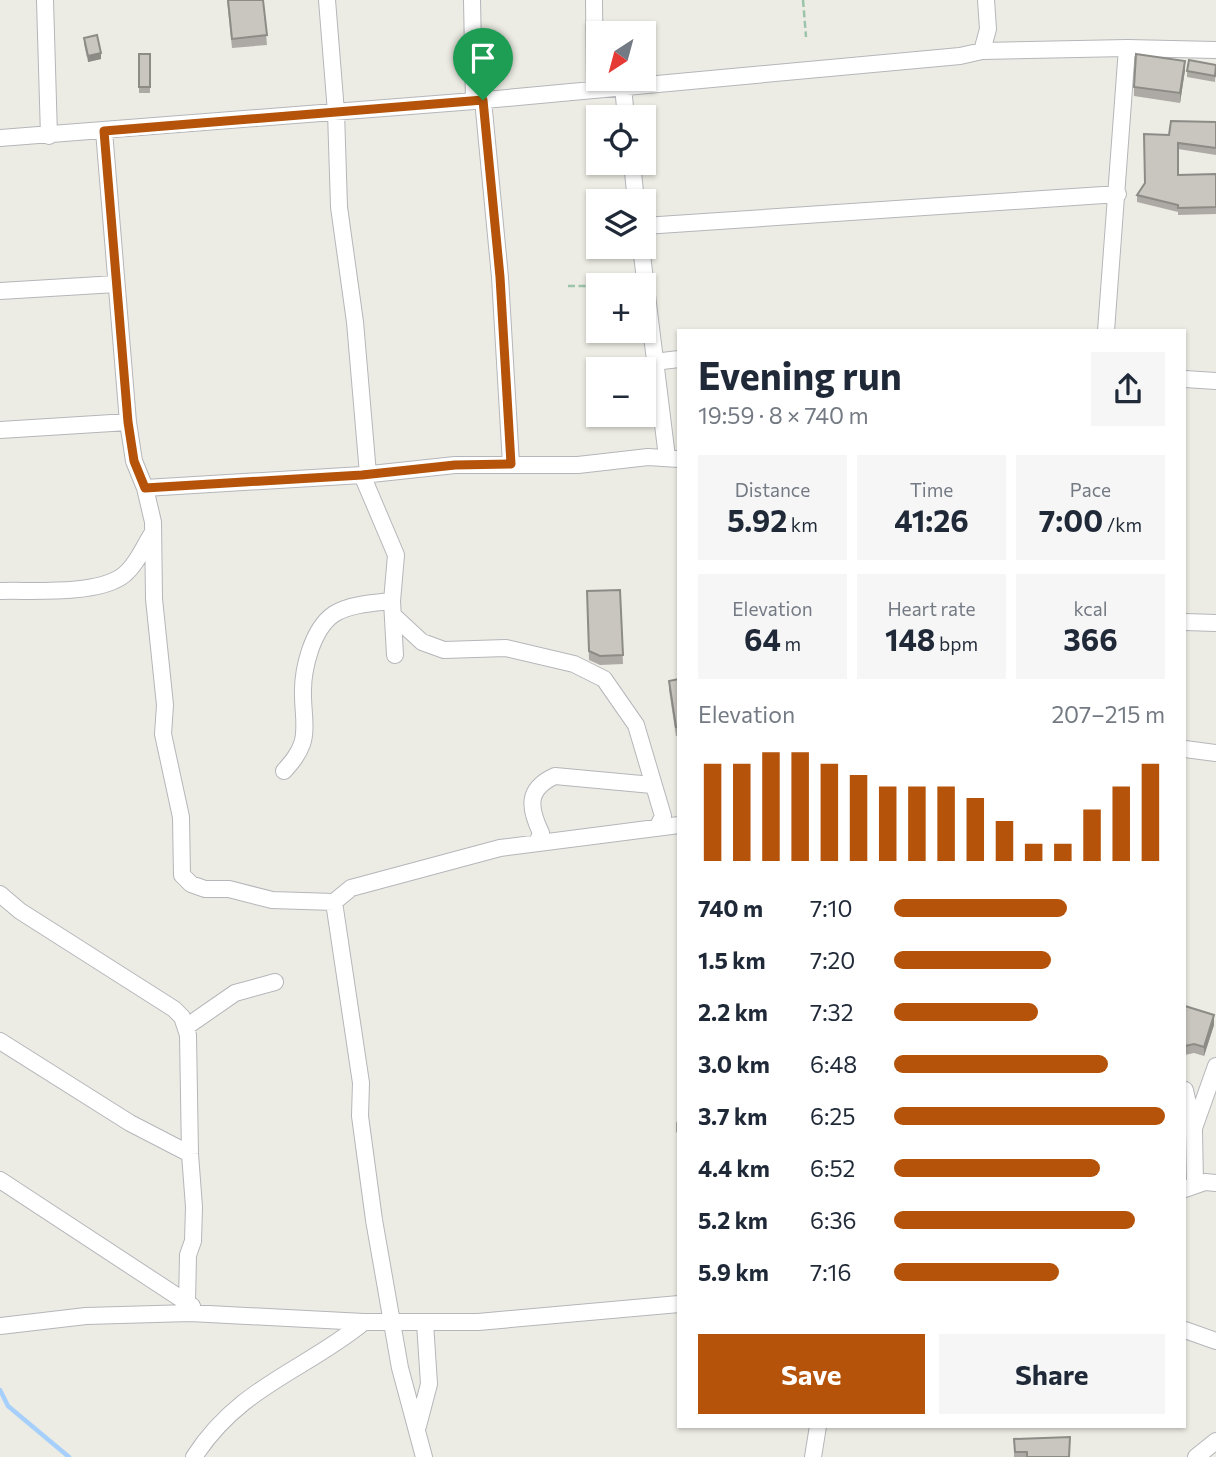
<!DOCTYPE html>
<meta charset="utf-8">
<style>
:root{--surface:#fff;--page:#f6f6f7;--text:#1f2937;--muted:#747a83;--accent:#b45309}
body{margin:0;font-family:Commissioner,sans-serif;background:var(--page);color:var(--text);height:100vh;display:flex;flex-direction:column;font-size:26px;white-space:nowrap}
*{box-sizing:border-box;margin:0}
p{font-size:23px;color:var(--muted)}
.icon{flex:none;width:38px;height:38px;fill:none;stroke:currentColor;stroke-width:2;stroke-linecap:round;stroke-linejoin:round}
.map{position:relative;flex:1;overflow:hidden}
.sheet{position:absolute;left:677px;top:329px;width:509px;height:1099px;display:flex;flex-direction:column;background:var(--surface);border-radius:0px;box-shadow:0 2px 5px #0004}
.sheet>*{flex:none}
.needle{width:46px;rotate:216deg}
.fabs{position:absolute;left:586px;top:21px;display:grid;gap:14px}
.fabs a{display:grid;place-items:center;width:70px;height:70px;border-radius:0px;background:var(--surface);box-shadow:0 2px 5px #0004;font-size:35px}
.pin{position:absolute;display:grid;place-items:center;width:60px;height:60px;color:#fff;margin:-72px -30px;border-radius:50% 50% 50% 0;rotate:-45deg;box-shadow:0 0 7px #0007}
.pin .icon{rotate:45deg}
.round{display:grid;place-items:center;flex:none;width:74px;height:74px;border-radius:0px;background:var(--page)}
.headline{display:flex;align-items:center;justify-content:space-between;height:119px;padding:0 21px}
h1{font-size:38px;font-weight:700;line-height:52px}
.figures{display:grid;grid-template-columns:repeat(3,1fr);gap:10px;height:119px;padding:7px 21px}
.figures div{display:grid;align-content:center;border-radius:0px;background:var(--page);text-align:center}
.figures b{font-size:30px;font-weight:700}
.figures small{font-size:19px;font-weight:400}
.figures p{font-size:19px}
.chart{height:196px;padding:14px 21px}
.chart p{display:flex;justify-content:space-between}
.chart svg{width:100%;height:126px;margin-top:7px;stroke:var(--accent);stroke-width:6}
.action{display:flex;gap:14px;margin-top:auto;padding:14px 21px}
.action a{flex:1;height:80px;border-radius:0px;background:var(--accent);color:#fff;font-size:28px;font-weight:700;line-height:80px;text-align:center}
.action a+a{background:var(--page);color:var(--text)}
ul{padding:0 21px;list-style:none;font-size:23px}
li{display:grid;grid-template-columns:112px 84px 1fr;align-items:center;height:52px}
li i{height:18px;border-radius:9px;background:var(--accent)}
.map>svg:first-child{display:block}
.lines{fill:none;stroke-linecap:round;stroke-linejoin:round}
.stream{stroke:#a6d0fb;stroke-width:4.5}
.minor-casing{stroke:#b4b6ba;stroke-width:18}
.path{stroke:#9bc4aa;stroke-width:2.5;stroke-dasharray:7 3.5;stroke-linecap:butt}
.minor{stroke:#fff;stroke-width:16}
.wall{fill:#adaaa5}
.shaded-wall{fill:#8d8b86}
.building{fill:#c9c6c0;stroke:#8d8b86;stroke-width:2}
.route-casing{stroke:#fff;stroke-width:14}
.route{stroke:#b45309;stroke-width:9}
</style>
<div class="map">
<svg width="1216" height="1457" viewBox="0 0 1216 1457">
<rect width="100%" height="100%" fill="#edece4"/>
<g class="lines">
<!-- stream -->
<path class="stream" d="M 0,1390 L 8,1406 L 69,1457"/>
<!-- minor casing -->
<g class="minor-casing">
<path id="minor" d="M 45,0 L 49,136
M 327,0 L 336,112 L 339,207 L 355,322 L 368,474
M 472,0 L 474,101
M 594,0 L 595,90
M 1127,48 L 1216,50
M 982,51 L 1127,48 L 1106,331
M 623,87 L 626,117
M 483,100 L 500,277 L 511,464
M 104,131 L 128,422 L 134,461 L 145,488 L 153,522 L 154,599 L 165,705 L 163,734 L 181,817 L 182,875 L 191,884 L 205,889 L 229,889 L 272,900 L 334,902
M 0,138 L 474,101 L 960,56 L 982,51 L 988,29 L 986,0
M 632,163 L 636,201
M 644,226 L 1118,194
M 641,247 L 667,457
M 0,291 L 116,284
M 654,362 L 679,359
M 1185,379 L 1216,381
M 0,430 L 128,422
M 362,475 L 396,555 L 392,601 L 395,655
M 145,488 L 362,475 L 455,465 L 578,465 L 648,457 L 679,459
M 0,591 C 33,590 93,595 121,577 C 135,568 144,546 153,532
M 395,617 L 422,642 L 444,650 L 506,648 L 574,664 L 604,679 L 636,725 L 663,816 L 657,828
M 1185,622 L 1216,623
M 1185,749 L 1216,753
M 284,771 C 292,762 298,755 302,744 C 307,730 303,711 303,696 C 302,670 312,629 334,614 C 350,604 374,603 392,601
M 537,843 L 541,833 C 529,808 526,789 555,776 L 652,785
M 0,894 L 20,911 L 174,1009 L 182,1017 L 188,1035 L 190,1154 L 194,1207 L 193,1241 L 188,1255 L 187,1303
M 186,1027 L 235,993 L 275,982
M 0,1041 L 130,1123 L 190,1154
M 1185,1090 L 1194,1131 L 1195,1184
M 1194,1128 L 1216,1066
M 0,1180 L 192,1306
M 1185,1189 L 1205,1182 L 1216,1183
M 0,1326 L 86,1316 L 190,1313 L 364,1322 L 478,1322 L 679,1304
M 1185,1330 L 1216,1341
M 418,1426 L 429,1384 L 425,1323
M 194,1457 C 240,1386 304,1371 364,1322
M 424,1457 L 400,1368 L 374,1220 L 360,1116 L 361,1083 L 334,902 L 351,888 L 500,848 L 679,825
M 813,1457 L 818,1426
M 1196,1457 L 1216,1441"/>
</g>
<!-- path -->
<path class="path" d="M 803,0 L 806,37
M 568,286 L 598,286"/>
<!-- minor -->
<use href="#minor" class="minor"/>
</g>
<!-- wall -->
<path class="wall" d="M 227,0 L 263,0 L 267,45 L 232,48 Z
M 84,38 L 101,59 L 88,62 L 84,44 Z
M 139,54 L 150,54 L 150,93 L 139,93 Z
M 1216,65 L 1215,82 L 1187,77 L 1187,71 Z
M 1185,70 L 1180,103 L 1134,96 L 1134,87 Z
M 1216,122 L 1216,155 L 1178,149 L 1178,175 L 1216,174 L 1216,214 L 1178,215 L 1178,212 L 1137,202 L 1137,195 L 1145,183 L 1169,135 Z
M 620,590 L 623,664 L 600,665 L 589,660 L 587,591 Z
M 679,679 L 679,736 L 676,736 L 669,690 L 669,681 Z
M 1185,1006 L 1214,1025 L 1204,1056 L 1194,1053 L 1185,1055 Z
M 679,1117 L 679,1134 L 676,1132 L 676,1123 Z
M 1014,1439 L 1069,1457 L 1014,1457 Z"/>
<!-- shaded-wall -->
<path class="shaded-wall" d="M 101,53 L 101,59 L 88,62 L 88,56 Z
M 1185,61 L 1185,70 L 1180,103 L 1180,93 Z
M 1214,1015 L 1214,1025 L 1204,1056 L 1204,1047 Z"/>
<!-- building -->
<path class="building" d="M 228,0 L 263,0 L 267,35 L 232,39 Z
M 97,35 L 101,53 L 88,56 L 84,38 Z
M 139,54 L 150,54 L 150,87 L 139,87 Z
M 1136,54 L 1185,61 L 1180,93 L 1134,87 Z
M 1189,60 L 1216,65 L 1215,76 L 1187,71 Z
M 1171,121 L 1216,122 L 1216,148 L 1178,143 L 1178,175 L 1216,174 L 1216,207 L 1178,208 L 1178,205 L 1137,195 L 1145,183 L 1144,134 L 1169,135 Z
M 620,590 L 623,655 L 600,656 L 589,651 L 587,591 Z
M 679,679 L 679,727 L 676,727 L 669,681 Z
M 1185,1006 L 1214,1015 L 1204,1047 L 1194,1044 L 1185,1046 Z
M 1070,1437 L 1069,1457 L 1027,1457 L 1027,1452 L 1015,1452 L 1014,1439 Z"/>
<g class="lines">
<!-- route casing -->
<g class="route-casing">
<path id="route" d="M 483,100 L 500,277 L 511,464 L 455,465 L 362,475 L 145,488 L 134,461 L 128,422 L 104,131 Z"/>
</g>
<!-- route -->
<use href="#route" class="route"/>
</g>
</svg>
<div class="fabs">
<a><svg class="needle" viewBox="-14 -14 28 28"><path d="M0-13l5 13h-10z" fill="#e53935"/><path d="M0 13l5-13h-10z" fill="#747a83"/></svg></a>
<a><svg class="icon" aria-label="locate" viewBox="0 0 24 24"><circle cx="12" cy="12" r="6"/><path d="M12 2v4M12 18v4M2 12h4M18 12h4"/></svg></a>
<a><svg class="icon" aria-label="layers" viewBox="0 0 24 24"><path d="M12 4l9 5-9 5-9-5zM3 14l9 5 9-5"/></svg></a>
<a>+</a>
<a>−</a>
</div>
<div class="pin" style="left:483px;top:100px;background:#1e9e55"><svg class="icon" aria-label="arrive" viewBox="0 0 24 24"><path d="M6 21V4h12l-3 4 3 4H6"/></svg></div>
<section class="sheet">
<div class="headline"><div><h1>Evening run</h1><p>19:59 · 8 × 740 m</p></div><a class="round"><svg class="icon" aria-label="share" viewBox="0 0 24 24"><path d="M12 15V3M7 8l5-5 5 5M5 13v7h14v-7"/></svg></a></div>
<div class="figures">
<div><p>Distance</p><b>5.92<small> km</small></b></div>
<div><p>Time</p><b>41:26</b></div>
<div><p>Pace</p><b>7:00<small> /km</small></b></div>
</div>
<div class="figures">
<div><p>Elevation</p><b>64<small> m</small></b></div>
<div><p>Heart rate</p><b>148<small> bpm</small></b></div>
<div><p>kcal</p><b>366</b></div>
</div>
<div class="chart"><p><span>Elevation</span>207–215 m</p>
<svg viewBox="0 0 160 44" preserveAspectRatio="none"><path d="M5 44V10M15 44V10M25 44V6M35 44V6M45 44V10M55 44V14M65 44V18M75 44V18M85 44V18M95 44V22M105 44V30M115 44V38M125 44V38M135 44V26M145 44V18M155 44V10"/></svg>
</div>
<ul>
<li><b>740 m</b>7:10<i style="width:64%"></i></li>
<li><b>1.5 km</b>7:20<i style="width:58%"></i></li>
<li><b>2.2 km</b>7:32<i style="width:53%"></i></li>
<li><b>3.0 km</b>6:48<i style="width:79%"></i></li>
<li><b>3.7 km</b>6:25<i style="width:100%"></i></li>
<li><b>4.4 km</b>6:52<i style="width:76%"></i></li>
<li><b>5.2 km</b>6:36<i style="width:89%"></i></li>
<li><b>5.9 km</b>7:16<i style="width:61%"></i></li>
</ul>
<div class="action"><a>Save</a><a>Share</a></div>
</section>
</div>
